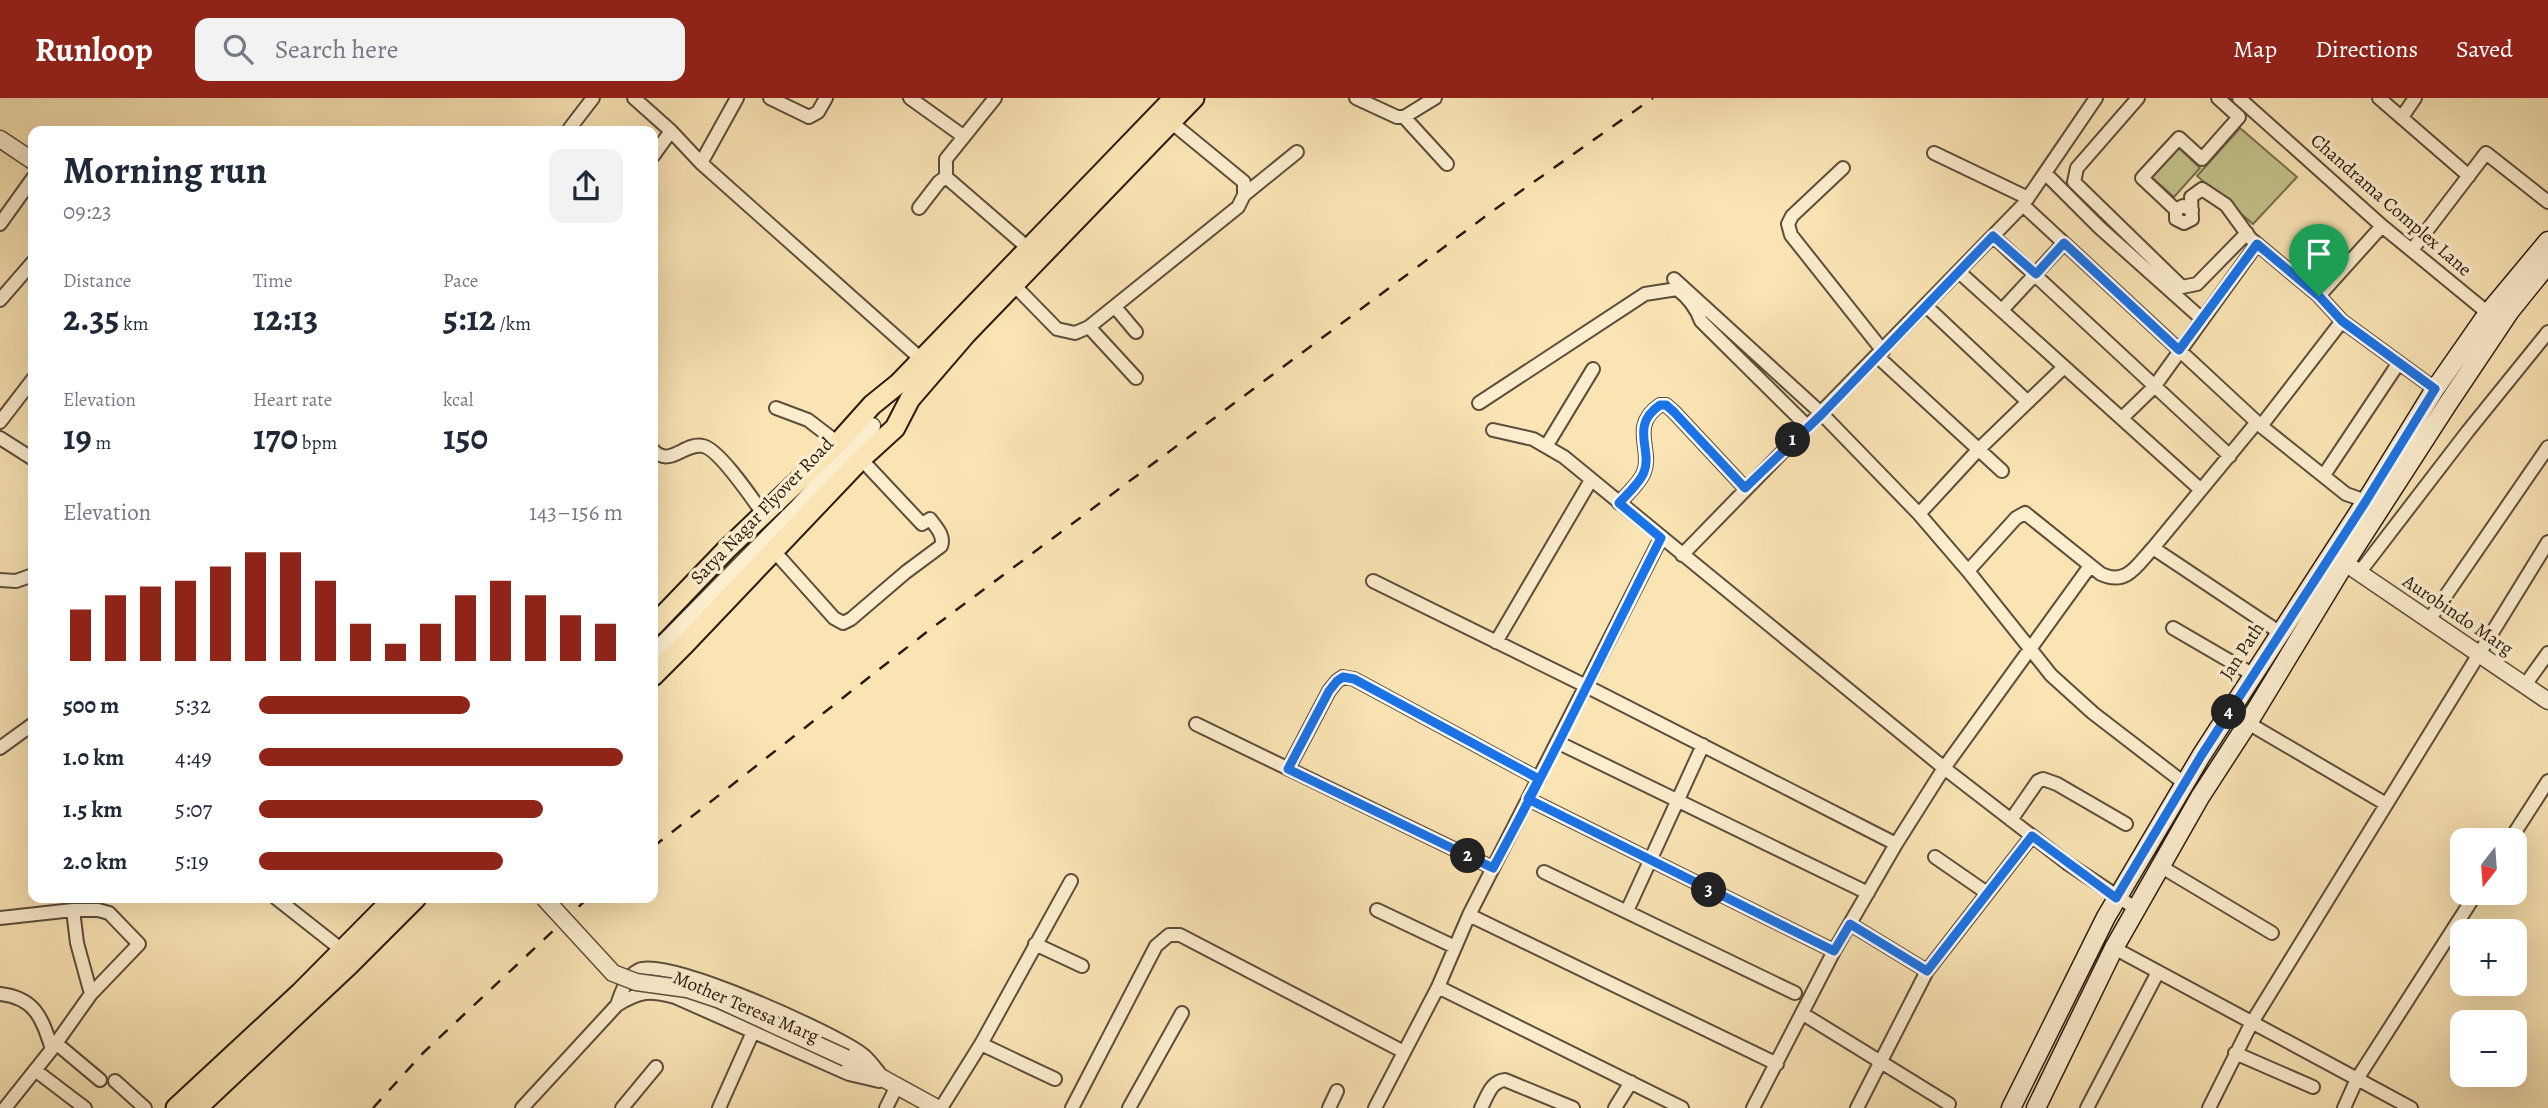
<!DOCTYPE html>
<meta charset="utf-8">
<style>
:root{--surface:#fff;--page:#f2f2f3;--text:#1f2937;--muted:#747a83;--accent:#8f2418}
body{margin:0;font-family:Alegreya,serif;background:var(--page);color:var(--text);height:100vh;display:flex;flex-direction:column;font-size:26px;white-space:nowrap}
*{box-sizing:border-box;margin:0}
p{font-size:23px;color:var(--muted)}
.icon{flex:none;width:38px;height:38px;fill:none;stroke:currentColor;stroke-width:2;stroke-linecap:round;stroke-linejoin:round}
.map{position:relative;flex:1;overflow:hidden}
.side{position:absolute;left:28px;top:28px;width:630px;height:777px;display:flex;flex-direction:column;background:var(--surface);border-radius:14px;box-shadow:0 7px 28px #0002}
.side>*{flex:none}
.needle{width:46px;rotate:197deg}
.controls{position:absolute;left:2450px;top:730px;display:grid;gap:14px}
.controls a{display:grid;place-items:center;width:77px;height:77px;border-radius:14px;background:var(--surface);box-shadow:0 7px 28px #0002;font-size:35px}
.pin{position:absolute;display:grid;place-items:center;width:60px;height:60px;color:#fff;margin:-72px -30px;border-radius:50% 50% 50% 0;rotate:-45deg;box-shadow:0 0 7px #0007}
.pin .icon{rotate:45deg}
.km{position:absolute;width:35px;height:35px;margin:-18px;border-radius:50%;background:#222;color:#fff;font-size:19px;line-height:35px;text-align:center}
.round{display:grid;place-items:center;flex:none;width:74px;height:74px;border-radius:14px;background:var(--page)}
.overview{display:flex;align-items:center;justify-content:space-between;height:119px;padding:0 35px}
h1{font-size:38px;font-weight:700;line-height:52px}
.metrics{display:grid;grid-template-columns:repeat(3,1fr);gap:10px;height:119px;padding:7px 35px}
.metrics div{display:grid;align-content:center}
.metrics b{font-size:35px;font-weight:700}
.metrics small{font-size:19px;font-weight:400}
.metrics p{font-size:19px}
.chart{height:196px;padding:14px 35px}
.chart p{display:flex;justify-content:space-between}
.chart svg{width:100%;height:126px;margin-top:7px;stroke:var(--accent);stroke-width:6}
ul{padding:0 35px;list-style:none;font-size:23px}
li{display:grid;grid-template-columns:112px 84px 1fr;align-items:center;height:52px}
li i{height:18px;border-radius:9px;background:var(--accent)}
header{display:flex;align-items:center;gap:42px;box-sizing:border-box;height:98px;padding:0 35px;background:var(--accent);color:#fff}
header strong{font-size:33px}
nav{display:flex;gap:38px;margin-inline-start:auto;font-size:24px}
.search{width:490px;height:63px;background:var(--page);display:flex;align-items:center;gap:18px;box-sizing:border-box;padding:0 24px;border-radius:14px;color:var(--muted);font-size:26px}
.map>svg:first-child{display:block}
.green{fill:#c2c38a;stroke:#766f4e;stroke-width:2}
.lines{fill:none;stroke-linecap:round;stroke-linejoin:round}
.minor-casing{stroke:#5d4d3b;stroke-width:16}
.tertiary-casing{stroke:#5d4d3b;stroke-width:19}
.secondary-casing{stroke:#291b13;stroke-width:21}
.primary-casing{stroke:#291b13;stroke-width:23}
.minor{stroke:#fcedce;stroke-width:12}
.tertiary{stroke:#fcedce;stroke-width:16}
.secondary{stroke:#fcedce;stroke-width:18}
.primary{stroke:#fae4b4;stroke-width:19}
.rail{stroke:#291b13;stroke-width:2.5;stroke-dasharray:12 12;stroke-linecap:butt}
.tertiary-bridge-casing{stroke:#5d4d3b;stroke-width:19;stroke-linecap:butt}
.tertiary-bridge{stroke:#fcedce;stroke-width:16}
.route-casing{stroke:#fff;stroke-width:14}
.route{stroke:#1a73e8;stroke-width:9}
.labels{text-anchor:middle;dominant-baseline:central;stroke-width:7;stroke-linejoin:round;paint-order:stroke}
.street-label{font-size:19px;fill:#291b13;stroke:#fcedce}
</style>
<header>
<strong>Runloop</strong>
<div class="search"><svg class="icon" aria-label="search" viewBox="0 0 24 24"><circle cx="10" cy="10" r="6"/><path d="M15 15l6 6"/></svg>Search here</div>
<nav><a>Map</a><a>Directions</a><a>Saved</a></nav>
</header>
<div class="map">
<svg width="2548" height="1010" viewBox="0 0 2548 1010">
<rect width="100%" height="100%" fill="#fae4b4"/>
<filter id="stains"><feTurbulence type="fractalNoise" baseFrequency=".00286" numOctaves="4"/><feColorMatrix values="0 0 0 0 .2 0 0 0 0 .09 0 0 0 0 .02 0 0 0 .5 -.17"/></filter>
<radialGradient id="worn" r=".72"><stop offset=".6" stop-color="#630" stop-opacity="0"/><stop offset="1" stop-color="#630" stop-opacity=".3"/></radialGradient>
<!-- green -->
<path class="green" d="M 2240,30 L 2297,79 L 2253,126 L 2197,78 Z
M 2176,47 L 2200,70 L 2174,99 L 2149,77 Z"/>
<g class="lines">
<!-- minor casing -->
<g class="minor-casing">
<path id="minor" d="M 634,0 L 671,33
M 737,0 L 701,65 L 921,261
M 770,0 L 809,19 L 818,14 L 826,0
M 910,0 L 963,38
M 1356,0 L 1397,19 L 1404,19 L 1435,0
M 2138,0 L 2077,70 L 2074,84 L 2182,189 L 2197,186 L 2247,135
M 2239,0 L 2382,128 L 2488,215
M 2379,0 L 2469,78
M 1404,19 L 1447,66
M 2402,19 L 2415,0
M 570,30 L 593,0
M 1934,55 L 2028,100
M 653,58 L 671,33 L 701,65
M 1843,70 L 1792,118 L 1788,126 L 1791,137 L 1883,253
M 2045,75 L 2100,130 L 2202,221
M 946,79 L 946,61 L 995,0
M 1244,97 L 1297,54
M 2023,107 L 2261,328 L 2346,396 L 2366,403
M 919,110 L 939,84 L 946,79 L 1028,150
M 2176,112 L 2142,80 L 2179,40 L 2202,61 L 2239,19 L 2218,0
M 2192,112 L 2183,108 L 2176,112 L 2176,121 L 2184,125 L 2192,121 L 2191,99 L 2202,91 L 2226,107 L 2250,140 L 2319,198 L 2342,223 L 2435,291
M 0,126 L 33,80
M 1993,138 L 2230,358
M 2412,152 L 2486,55 L 2548,104
M 1959,174 L 2201,392
M 1674,181 L 1822,316 L 1919,416 L 1968,473 L 2051,577 L 2093,615 L 2184,685
M 1013,186 L 1057,231 L 1075,235 L 1089,229 L 1238,109 L 1244,97 L 1244,84 L 1171,24
M 2319,198 L 2382,128
M 0,202 L 33,164
M 1926,208 L 2028,304
M 1115,209 L 1136,234
M 2002,212 L 2064,145
M 1089,229 L 1136,280
M 1878,259 L 2002,373
M 1479,305 L 1645,196 L 1677,191 C 1689,200 1696,209 1701,223 L 1807,328
M 776,310 L 808,322 L 838,345
M 2122,320 L 2154,289 L 2257,146
M 0,324 L 33,281
M 2257,324 L 2153,450 L 2279,534
M 2261,328 L 2342,223
M 1493,332 L 1533,341 L 1564,359 L 1944,670 L 2067,765 L 2135,810
M 0,340 L 33,361
M 1547,347 L 1593,271
M 653,352 C 670,370 684,344 703,348 C 719,351 754,403 764,417
M 2324,377 L 2398,266
M 1619,405 C 1627,396 1640,385 1644,374 C 1653,352 1629,328 1660,307 L 1666,307 L 1674,314 L 1745,390
M 1919,416 L 1978,352 L 2064,269
M 774,453 L 834,520 L 843,525 L 851,521 L 906,474 L 941,448 C 945,438 936,429 930,421 L 922,426 L 861,361
M 1682,457 L 2023,107 L 2096,0
M 1968,473 L 2016,420 L 2025,415 L 2101,476 C 2127,488 2137,467 2153,450
M 2359,475 L 2468,333 L 2548,234
M 0,482 L 16,483 L 33,477
M 1373,483 L 1586,588 L 1896,746
M 2429,522 L 2548,349
M 2173,530 L 2252,576
M 1496,544 L 1591,382
M 2525,587 L 2548,555
M 2248,625 L 2386,706
M 1196,626 L 1493,770
M 1557,644 L 1868,795
M 0,650 L 33,626
M 1288,671 L 1329,593 L 1337,583 L 1343,579 L 1354,581 L 1539,681
M 1528,701 L 1834,853
M 2011,722 L 2038,683 L 2043,681 L 2057,686 L 2126,726
M 2510,742 L 2548,683
M 1935,759 L 1987,795
M 2160,768 L 2272,835
M 1544,774 L 1795,895
M 276,800 L 342,852
M 1377,812 L 1455,849
M 1627,813 L 1703,647
M 1469,817 L 1777,966
M 0,820 L 73,812 L 77,845 L 91,896
M 1850,826 L 1927,873
M 1035,846 L 1082,868
M 2114,850 L 2411,1010
M 1438,889 L 1682,1010
M 0,896 C 36,900 42,921 52,951 L 5,1010
M 617,907 C 621,895 627,877 639,872 C 667,859 835,935 862,956 C 869,961 875,970 880,976
M 1803,916 L 1949,1006
M 57,946 L 100,982
M 981,946 L 1055,981
M 52,951 L 91,896 L 139,846 L 109,815 L 98,812 L 73,812
M 2235,955 L 2313,989
M 35,972 L 85,1010
M 115,983 L 145,1010
M 522,1010 L 617,907 C 640,893 649,892 675,899 L 849,976 L 879,983
M 622,1010 L 656,969
M 719,1010 L 753,934
M 886,1010 L 897,988
M 941,1010 L 981,946 L 1071,783
M 1072,1010 L 1156,848 L 1169,837 L 1180,837 L 1404,954
M 1129,1010 L 1182,915
M 1329,1010 L 1337,993
M 1375,1010 L 1438,889 L 1469,817 L 1661,440
M 1481,1010 C 1487,999 1491,983 1505,982 L 1573,1010
M 1615,1010 L 1631,984
M 1753,1010 L 1834,853 L 1896,746 L 1944,670 L 2090,468
M 1857,1010 L 1927,873 L 2032,738
M 2087,1010 L 2158,874
M 2209,1010 L 2251,926 L 2548,444
M 2344,1010 L 2357,981 L 2477,794"/>
</g>
<!-- tertiary casing -->
<g class="tertiary-casing">
<path id="tertiary" d="M 0,41 L 33,63
M 2345,465 L 2548,603
M 653,556 L 799,408 L 872,328
M 846,960 L 937,1010"/>
</g>
<!-- secondary casing -->
<g class="secondary-casing">
<path id="secondary" d="M 2011,1010 L 2106,819 L 2201,658 L 2366,403 L 2435,291 L 2488,215 L 2548,143
M 2036,1010 L 2114,850 L 2200,699 L 2248,625 L 2345,465 L 2447,307 L 2510,213 L 2548,166"/>
</g>
<!-- primary casing -->
<g class="primary-casing">
<path id="primary" d="M 653,528 L 727,451 L 838,345 L 872,307 L 898,286 L 1174,0
M 653,578 L 685,546 L 861,361 L 895,330 L 910,301 L 966,236 L 1194,0
M 176,1010 L 300,895 L 394,800
M 197,1010 L 349,867 L 416,800"/>
</g>
<!-- minor -->
<use href="#minor" class="minor"/>
<!-- tertiary -->
<use href="#tertiary" class="tertiary"/>
<!-- secondary -->
<use href="#secondary" class="secondary"/>
<!-- primary -->
<use href="#primary" class="primary"/>
<!-- rail -->
<path class="rail" d="M 653,749 L 928,533 L 1494,112 L 1653,0
M 373,1010 L 423,955 L 588,800"/>
<!-- tertiary-bridge casing -->
<g class="tertiary-bridge-casing">
<path id="tertiary-bridge" d="M 544,800 L 613,875 L 636,884 L 687,891 L 720,902 L 846,960"/>
</g>
<!-- tertiary-bridge -->
<use href="#tertiary-bridge" class="tertiary-bridge"/>
</g>
<g class="lines">
<!-- route casing -->
<g class="route-casing">
<path id="route" d="M 2319,198 L 2257,146 L 2179,252 L 2064,145 L 2036,176 L 1993,138 L 1822,316 L 1745,390 L 1674,314 L 1666,307 L 1660,307 C 1629,328 1653,352 1644,374 C 1640,385 1627,396 1619,405 L 1661,440 C 1605,550 1552,662 1493,770 L 1288,671 L 1329,593 L 1337,583 L 1343,579 L 1354,581 L 1539,681 L 1528,701 L 1834,853 L 1850,826 L 1927,873 L 2032,738 L 2116,800 L 2201,658 L 2366,403 L 2435,291 L 2342,223 L 2319,198"/>
</g>
<!-- route -->
<use href="#route" class="route"/>
</g>
<g class="labels">
<!-- street labels -->
<g class="street-label">
<text transform="translate(2391 107) rotate(41)">Chandrama Complex Lane</text>
<text transform="translate(762 413) rotate(-46)">Satya Nagar Flyover Road</text>
<text transform="translate(2458 517) rotate(34)">Aurobindo Marg</text>
<text transform="translate(2242 553) rotate(-57)">Jan Path</text>
<text transform="translate(746 909) rotate(23)">Mother Teresa Marg</text>
</g>
</g>
<rect width="100%" height="100%" filter="url(#stains)"/>
<rect width="100%" height="100%" fill="url(#worn)"/>
</svg>
<div class="controls">
<a><svg class="needle" viewBox="-14 -14 28 28"><path d="M0-13l5 13h-10z" fill="#e53935"/><path d="M0 13l5-13h-10z" fill="#747a83"/></svg></a>
<a>+</a>
<a>−</a>
</div>
<div class="pin" style="left:2319px;top:198px;background:#1e9e55"><svg class="icon" aria-label="arrive" viewBox="0 0 24 24"><path d="M6 21V4h12l-3 4 3 4H6"/></svg></div>
<b class="km" style="left:1793px;top:342px">1</b>
<b class="km" style="left:1468px;top:758px">2</b>
<b class="km" style="left:1709px;top:792px">3</b>
<b class="km" style="left:2229px;top:614px">4</b>
<section class="side">
<div class="overview"><div><h1>Morning run</h1><p>09:23</p></div><a class="round"><svg class="icon" aria-label="share" viewBox="0 0 24 24"><path d="M12 15V3M7 8l5-5 5 5M5 13v7h14v-7"/></svg></a></div>
<div class="metrics">
<div><p>Distance</p><b>2.35<small> km</small></b></div>
<div><p>Time</p><b>12:13</b></div>
<div><p>Pace</p><b>5:12<small> /km</small></b></div>
</div>
<div class="metrics">
<div><p>Elevation</p><b>19<small> m</small></b></div>
<div><p>Heart rate</p><b>170<small> bpm</small></b></div>
<div><p>kcal</p><b>150</b></div>
</div>
<div class="chart"><p><span>Elevation</span>143–156 m</p>
<svg viewBox="0 0 160 44" preserveAspectRatio="none"><path d="M5 44V26M15 44V21M25 44V18M35 44V16M45 44V11M55 44V6M65 44V6M75 44V16M85 44V31M95 44V38M105 44V31M115 44V21M125 44V16M135 44V21M145 44V28M155 44V31"/></svg>
</div>
<ul>
<li><b>500 m</b>5:32<i style="width:58%"></i></li>
<li><b>1.0 km</b>4:49<i style="width:100%"></i></li>
<li><b>1.5 km</b>5:07<i style="width:78%"></i></li>
<li><b>2.0 km</b>5:19<i style="width:67%"></i></li>
</ul>
</section>
</div>
